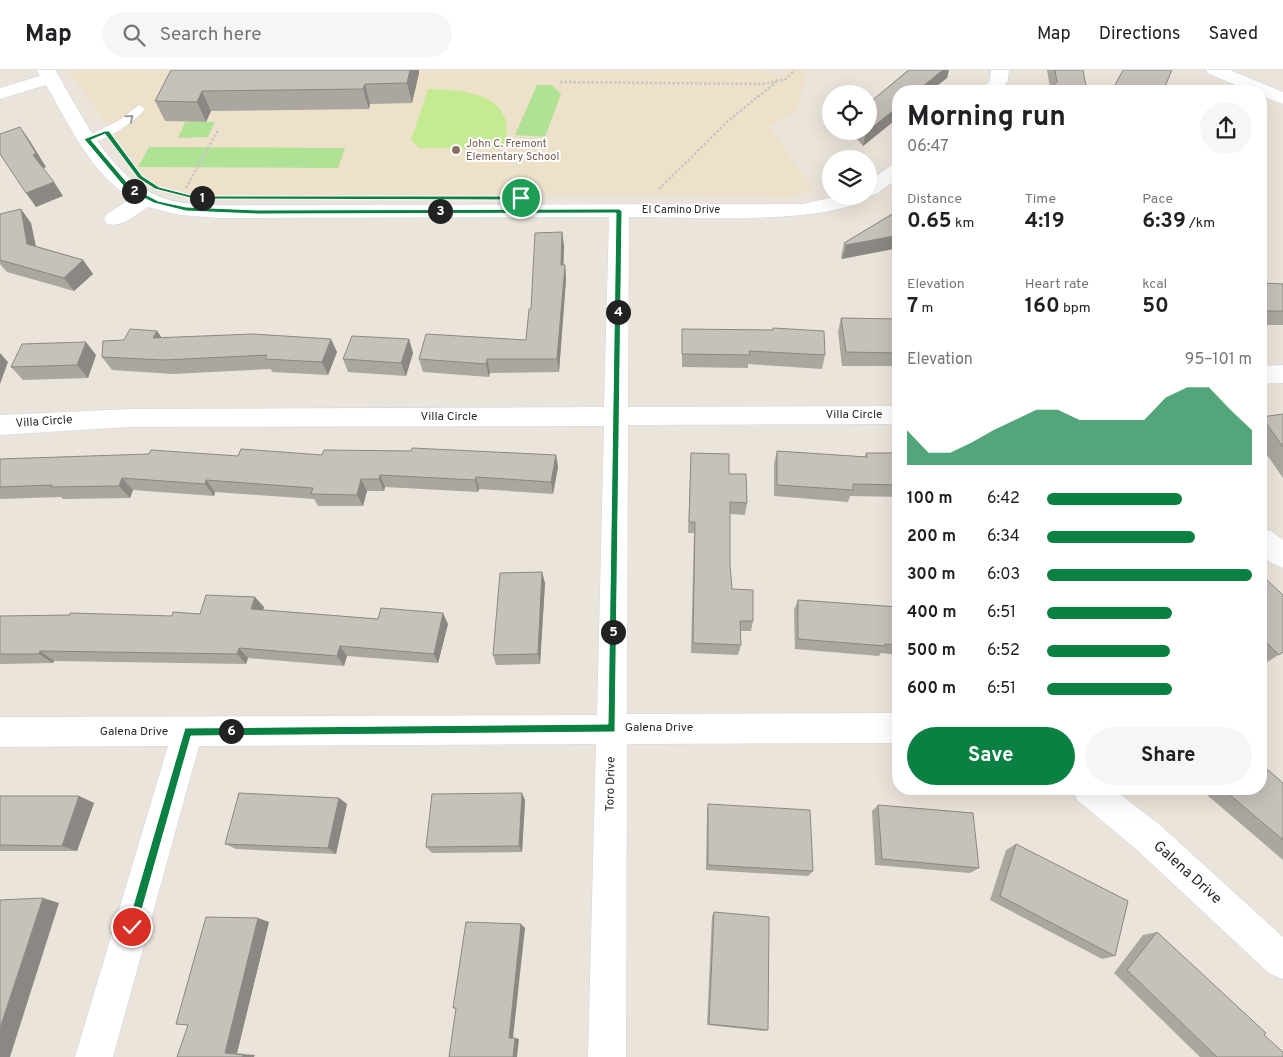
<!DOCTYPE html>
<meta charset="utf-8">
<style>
:root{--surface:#fff;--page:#f6f6f6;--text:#202124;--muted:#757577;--line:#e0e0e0;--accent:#0b8043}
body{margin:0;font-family:Overpass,sans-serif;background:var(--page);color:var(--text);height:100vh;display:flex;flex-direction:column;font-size:19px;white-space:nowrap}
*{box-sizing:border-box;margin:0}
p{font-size:16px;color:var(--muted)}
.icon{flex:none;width:28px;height:28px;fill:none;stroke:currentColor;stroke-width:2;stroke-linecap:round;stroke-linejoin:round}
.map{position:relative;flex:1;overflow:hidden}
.details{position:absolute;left:892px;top:15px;width:375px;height:710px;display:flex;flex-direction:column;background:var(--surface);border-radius:20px;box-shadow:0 5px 20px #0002}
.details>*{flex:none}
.controls{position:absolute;left:822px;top:15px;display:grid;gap:10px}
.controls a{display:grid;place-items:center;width:55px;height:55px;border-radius:50%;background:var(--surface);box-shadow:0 5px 20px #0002;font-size:25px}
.pin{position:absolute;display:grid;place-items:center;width:42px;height:42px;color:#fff;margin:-21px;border:2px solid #fff;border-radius:50%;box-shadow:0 1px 5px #0007}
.km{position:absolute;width:25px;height:25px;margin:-12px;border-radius:50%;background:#222;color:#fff;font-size:14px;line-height:25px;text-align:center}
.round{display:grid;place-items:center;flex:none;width:52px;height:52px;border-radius:26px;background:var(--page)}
.summary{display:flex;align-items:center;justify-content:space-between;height:85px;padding:0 15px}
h1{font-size:28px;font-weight:700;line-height:38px}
.metrics{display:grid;grid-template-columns:repeat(3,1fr);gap:8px;height:85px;padding:5px 15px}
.metrics div{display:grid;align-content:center}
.metrics b{font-size:21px;font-weight:700}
.metrics small{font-size:14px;font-weight:400}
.metrics p{font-size:14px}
.chart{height:140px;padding:10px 15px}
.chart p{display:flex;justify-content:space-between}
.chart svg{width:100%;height:90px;margin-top:5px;fill:var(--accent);opacity:.7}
.button{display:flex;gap:10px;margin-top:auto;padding:10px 15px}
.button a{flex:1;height:58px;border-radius:30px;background:var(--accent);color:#fff;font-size:20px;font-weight:700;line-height:58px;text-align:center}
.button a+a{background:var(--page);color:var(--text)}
ul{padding:0 15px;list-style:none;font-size:16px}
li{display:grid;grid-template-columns:80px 60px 1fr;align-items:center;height:38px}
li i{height:12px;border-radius:6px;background:var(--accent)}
header{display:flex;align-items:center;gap:30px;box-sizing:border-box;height:70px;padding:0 25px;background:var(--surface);border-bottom:1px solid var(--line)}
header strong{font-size:24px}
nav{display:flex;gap:28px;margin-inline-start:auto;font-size:18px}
.search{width:350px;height:45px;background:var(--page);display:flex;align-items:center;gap:12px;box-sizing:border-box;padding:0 18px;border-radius:28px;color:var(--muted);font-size:19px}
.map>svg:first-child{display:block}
.education{fill:#ede1c9}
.green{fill:#b0e296}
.pitch{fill:#c4ea92}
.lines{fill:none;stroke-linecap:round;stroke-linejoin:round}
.lane-casing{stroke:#cfd3e2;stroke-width:1}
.street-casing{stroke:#cfd3e2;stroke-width:1}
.path{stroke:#c7c7c7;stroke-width:2.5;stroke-dasharray:2.5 2;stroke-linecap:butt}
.lane{fill:#fff;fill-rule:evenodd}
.street{fill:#fff;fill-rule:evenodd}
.wall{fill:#aaa6a0}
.shaded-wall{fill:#8b8782}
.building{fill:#c6c1ba;stroke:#8b8782}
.oneway{stroke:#9f9f9f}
.route{fill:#0b8043;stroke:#fff}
.education-dot{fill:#8d6e63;stroke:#fff;stroke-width:2}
.labels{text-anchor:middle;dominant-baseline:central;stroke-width:4;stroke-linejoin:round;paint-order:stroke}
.far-education-label{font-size:11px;fill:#785e54;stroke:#fff;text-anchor:start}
.far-street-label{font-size:11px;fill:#292929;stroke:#fff}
.street-label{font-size:12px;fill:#292929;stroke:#fff}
.near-street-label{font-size:15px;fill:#292929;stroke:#fff}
</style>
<header>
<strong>Map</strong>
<div class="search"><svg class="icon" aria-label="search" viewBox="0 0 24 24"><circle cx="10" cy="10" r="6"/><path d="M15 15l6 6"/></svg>Search here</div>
<nav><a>Map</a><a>Directions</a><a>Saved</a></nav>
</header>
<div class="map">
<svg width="1283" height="987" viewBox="0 0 1283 987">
<rect width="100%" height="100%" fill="#ebe4da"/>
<!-- education -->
<path class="education" d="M 68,0 L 756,0 L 784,6 L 786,0 L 808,0 L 797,40 L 769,56 L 814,120 L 788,127 L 658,125 L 202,127 L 155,114 L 143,104 Z"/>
<!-- green -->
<path class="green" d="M 537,15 L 552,15 L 561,24 L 545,67 L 515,65 Z
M 185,52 L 215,52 L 208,67 L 178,68 Z
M 149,77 L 345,78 L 338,98 L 138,97 Z"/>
<!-- pitch -->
<path class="pitch" d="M 428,19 C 455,20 506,20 507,60 C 507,66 504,73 503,79 L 419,78 L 411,70 Z"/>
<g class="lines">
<!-- lane casing -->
<g class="lane-casing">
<path id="lane" d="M 139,35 L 145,39 C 135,52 100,76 83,72 L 81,69 L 118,51 Z"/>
</g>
<!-- street casing -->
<g class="street-casing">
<path id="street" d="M 37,0 L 55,0 C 83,46 112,113 169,130 C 197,137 228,135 257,135 L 802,134 L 838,126 L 865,126 C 845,156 669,147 629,147 L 628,337 L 899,336 L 899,354 L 628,355 L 627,644 L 899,643 L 899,673 L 627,674 L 626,987 L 588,987 L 596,674 L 199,676 L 113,987 L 75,987 L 168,676 L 0,677 L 0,647 L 597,645 L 604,356 L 129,357 L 0,365 L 0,345 L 129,339 L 604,337 L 609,147 L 219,148 L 180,145 L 148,137 C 135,145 122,158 107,154 L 104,149 L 107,144 L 132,128 C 91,105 69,54 46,15 L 0,29 L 0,18 L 40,6 Z
M 991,0 L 1009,0 L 1008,11 L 1000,21 L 982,21 L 990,10 Z
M 1206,0 L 1230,0 L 1283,22 L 1283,34 L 1261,26 L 1261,21 L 1250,21 L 1209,4 Z
M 899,93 L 899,108 L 876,124 L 869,126 L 869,111 L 892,95 Z
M 1283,295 L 1283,313 L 1261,314 L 1261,296 Z
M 1261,458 L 1271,461 L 1283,470 L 1283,498 L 1273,494 L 1261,485 Z
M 1072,719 L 1113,719 L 1160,755 L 1283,867 L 1283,909 L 1270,904 L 1136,779 L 1077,730 Z"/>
</g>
<!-- path -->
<path class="path" d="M 560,12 L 763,14 L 786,9 L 795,0
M 186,118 L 218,60
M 659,119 L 728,51 L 776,12"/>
<!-- lane -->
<use href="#lane" class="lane"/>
<!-- street -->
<use href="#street" class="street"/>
</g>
<!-- wall -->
<path class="wall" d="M 171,0 L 419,3 L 412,33 L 370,34 L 369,39 L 211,41 L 206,52 L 165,51 L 155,31 Z
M 908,0 L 949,0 L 947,8 L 930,21 L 899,21 L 899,47 L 863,76 L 850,61 L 869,61 L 869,33 Z
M 1047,0 L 1083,0 L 1050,18 Z
M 899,140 L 842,189 L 841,187 L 844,173 Z
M 0,144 L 31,153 L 36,176 L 83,190 L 93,204 L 74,221 L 7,202 L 0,194 Z
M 562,162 L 564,176 L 563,195 L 565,195 L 566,209 L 559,302 L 490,303 L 489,307 L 423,302 L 419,289 L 526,270 L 531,239 Z
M 1261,213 L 1283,214 L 1283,255 L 1261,255 Z
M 841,248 L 899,249 L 899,296 L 842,296 L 838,262 Z
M 773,258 L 825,285 L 822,299 L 748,294 L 748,298 L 682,297 L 682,259 L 773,260 Z
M 157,261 L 162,268 L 337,282 L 328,305 L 272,302 L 271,299 L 173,304 L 112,300 L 102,287 Z
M 409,269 L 413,283 L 406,306 L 348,302 L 343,289 Z
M 96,285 L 88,308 L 23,310 L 11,297 Z
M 1283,344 L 1283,408 L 1261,376 L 1261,348 L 1262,347 Z
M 777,381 L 865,387 L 866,383 L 899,383 L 899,427 L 850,426 L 848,432 L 774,426 L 774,393 Z
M 691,383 L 729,404 L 747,433 L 745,445 L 730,444 L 730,495 L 732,519 L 753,551 L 751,561 L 740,561 L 741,575 L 738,585 L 691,583 L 694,463 L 688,463 Z
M 322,385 L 556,385 L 558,397 L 553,424 L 479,419 L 478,422 L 385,417 L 384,421 L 367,421 L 363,436 L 318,436 L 314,429 L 215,422 L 214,426 L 133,420 L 130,428 L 63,429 L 61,427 L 0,429 L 0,389 Z
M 542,502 L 545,513 L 540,594 L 496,595 L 493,585 Z
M 1261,512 L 1283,582 L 1264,594 L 1261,591 Z
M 798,530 L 899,537 L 899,585 L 881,583 L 879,586 L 795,579 L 794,540 Z
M 264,537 L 263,540 L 378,549 L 448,554 L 438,593 L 347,586 L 344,596 L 248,588 L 246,594 L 54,591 L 53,593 L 0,594 L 0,546 L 172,546 Z
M 1283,713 L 1283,790 L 1200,719 L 1261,719 Z
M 0,726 L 79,726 L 94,733 L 77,781 L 0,781 Z
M 339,728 L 347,734 L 336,784 L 236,779 L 225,774 Z
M 525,730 L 522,782 L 432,783 L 426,777 Z
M 708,734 L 813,801 L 808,806 L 706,800 L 707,741 Z
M 878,735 L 979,798 L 970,803 L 875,795 L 872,741 Z
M 1016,774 L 1115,886 L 1102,889 L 990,830 L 1006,780 Z
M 714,842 L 768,960 L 764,961 L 707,955 L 712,846 Z
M 269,852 L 237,983 L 255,985 L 177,987 L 188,955 L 176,954 Z
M 1157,862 L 1264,965 L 1283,987 L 1200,987 L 1114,903 L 1143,865 Z"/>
<!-- shaded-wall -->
<path class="shaded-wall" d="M 410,0 L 419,0 L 419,3 L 412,33 L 407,13 Z
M 943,0 L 949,0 L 947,8 L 930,21 L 917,21 Z
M 365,14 L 370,34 L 369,39 L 363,19 Z
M 202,21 L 211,41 L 206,52 L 197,32 Z
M 899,36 L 899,47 L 863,76 L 866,62 L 869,61 L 869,60 Z
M 20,57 L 30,71 L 46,97 L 42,99 L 33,85 Z
M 54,112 L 63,126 L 36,137 L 26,123 Z
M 21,139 L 31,153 L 38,188 L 27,174 Z
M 562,162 L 564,176 L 563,209 L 561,195 Z
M 899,165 L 899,178 L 842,189 L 846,175 Z
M 83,190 L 93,204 L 74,221 L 64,208 Z
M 565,195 L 566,209 L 559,302 L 557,289 Z
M 157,261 L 166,274 L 153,268 Z
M 331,269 L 337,282 L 328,305 L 322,292 Z
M 409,269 L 413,283 L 406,306 L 401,293 Z
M 86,272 L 96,285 L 88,308 L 77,295 Z
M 0,283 L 8,292 L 0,314 Z
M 487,289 L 490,303 L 489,307 L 486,294 Z
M 556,385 L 558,397 L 553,424 L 551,412 Z
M 380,405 L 385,417 L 384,421 L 379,409 Z
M 476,407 L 479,419 L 478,422 L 475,410 Z
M 122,408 L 133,420 L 130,428 L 119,416 Z
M 361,409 L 367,421 L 363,436 L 357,425 Z
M 206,410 L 215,422 L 214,426 L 205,414 Z
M 542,502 L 545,513 L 540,594 L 538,584 Z
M 255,527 L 264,537 L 260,549 L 251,539 Z
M 443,543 L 448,554 L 438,593 L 434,584 Z
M 340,576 L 347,586 L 344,596 L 337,586 Z
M 239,578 L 248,588 L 246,594 L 237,584 Z
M 40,581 L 54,591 L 53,593 L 39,584 Z
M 522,723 L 525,730 L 522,782 L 519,776 Z
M 79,726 L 94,733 L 77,781 L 62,776 Z
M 339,728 L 347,734 L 336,784 L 328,778 Z
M 43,828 L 59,833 L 10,987 L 0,987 L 0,958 Z
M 258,848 L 269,852 L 237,983 L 225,983 Z
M 521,854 L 525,858 L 513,968 L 509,968 Z
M 515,968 L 519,969 L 517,987 L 513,987 Z
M 243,985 L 255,985 L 254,987 L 242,987 Z"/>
<!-- building -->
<path class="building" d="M 171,0 L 410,0 L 407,13 L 365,14 L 363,19 L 202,21 L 197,32 L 155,31 Z
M 909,0 L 943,0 L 917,21 L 899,21 L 899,36 L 869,60 L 869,33 Z
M 1055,0 L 1083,0 L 1087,21 L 1047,21 L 1057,12 Z
M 1123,0 L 1172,0 L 1163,21 L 1112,21 Z
M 20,57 L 36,83 L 33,85 L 54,112 L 26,123 L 0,84 L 0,64 Z
M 21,139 L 27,174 L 83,190 L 64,208 L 0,190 L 0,144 Z
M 899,140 L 899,165 L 846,175 L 844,173 Z
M 562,162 L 561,195 L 565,195 L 557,289 L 487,289 L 486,294 L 419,289 L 426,264 L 526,270 L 529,239 L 531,239 L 535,163 Z
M 1261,213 L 1283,214 L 1283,241 L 1261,241 Z
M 841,248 L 899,249 L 899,283 L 846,282 Z
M 773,258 L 824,261 L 825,285 L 749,281 L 750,285 L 682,284 L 682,259 L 773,260 Z
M 130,259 L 157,261 L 153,268 L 253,264 L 331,269 L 322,292 L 265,289 L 267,285 L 164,290 L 102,287 L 103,271 L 124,270 Z
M 352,266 L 409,269 L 401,293 L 343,289 Z
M 86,272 L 77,295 L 11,297 L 22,274 Z
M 1283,344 L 1283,377 L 1262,347 Z
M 412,378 L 556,385 L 551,412 L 476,407 L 475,410 L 380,405 L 379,409 L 361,409 L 357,425 L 311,424 L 313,418 L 206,410 L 205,414 L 122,408 L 119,416 L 51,417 L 52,415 L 0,417 L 0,389 L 149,384 L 151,380 L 238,386 L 241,379 L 322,385 L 324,380 L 411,381 Z
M 777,381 L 867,387 L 866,383 L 899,383 L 899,415 L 853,414 L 853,420 L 777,415 Z
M 691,383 L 729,384 L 729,404 L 746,404 L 747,433 L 730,432 L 730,495 L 732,519 L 753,520 L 753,551 L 740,551 L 741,575 L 693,573 L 695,452 L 689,452 Z
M 542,502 L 538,584 L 493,585 L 500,503 Z
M 1266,509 L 1283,525 L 1283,582 L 1279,585 L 1261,567 L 1261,512 Z
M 206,525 L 255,527 L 251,539 L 378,549 L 381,538 L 443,543 L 434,584 L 340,576 L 337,586 L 239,578 L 237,584 L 40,581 L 39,584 L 0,584 L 0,546 L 70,545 L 70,543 L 172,546 L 173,542 L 200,544 Z
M 798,530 L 899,537 L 899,575 L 885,574 L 885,576 L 798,569 Z
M 1261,694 L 1283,713 L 1283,770 L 1223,719 L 1261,719 Z
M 239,723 L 339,728 L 328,778 L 225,774 Z
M 522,723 L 519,776 L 426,777 L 432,724 Z
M 0,726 L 79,726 L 62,776 L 0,775 Z
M 708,734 L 810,740 L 813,801 L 708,795 Z
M 878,735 L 973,743 L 979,798 L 882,789 Z
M 1016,774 L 1128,831 L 1115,886 L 1000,826 Z
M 43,828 L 0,958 L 0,830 Z
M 714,842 L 769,847 L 768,960 L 709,954 Z
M 206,847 L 258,848 L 225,983 L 243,985 L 242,987 L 177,987 L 188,955 L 176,954 Z
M 466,852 L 521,854 L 509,968 L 515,968 L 513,987 L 449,987 L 456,938 L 453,938 Z
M 1157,862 L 1266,963 L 1264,965 L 1283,982 L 1283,987 L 1217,987 L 1127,900 Z"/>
<!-- one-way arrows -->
<defs><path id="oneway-chevron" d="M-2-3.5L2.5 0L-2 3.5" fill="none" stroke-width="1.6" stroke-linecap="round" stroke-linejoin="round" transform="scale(1.25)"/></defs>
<use class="oneway" href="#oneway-chevron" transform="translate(130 48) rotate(-39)"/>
<!-- route -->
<path class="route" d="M 105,61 L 109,61 L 142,106 L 159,117 L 194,126 L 521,126 L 524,128 L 521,130 L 194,129 L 155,119 L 138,108 L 105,64 L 91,70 L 130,116 L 158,131 L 186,137 L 257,140 L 619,139 L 622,141 L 615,662 L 191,666 L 137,857 L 132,862 L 127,857 L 185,658 L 608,654 L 616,143 L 257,144 L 186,141 L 154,133 L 126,119 L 84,69 Z"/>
<!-- markers -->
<circle class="education-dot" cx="456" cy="80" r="5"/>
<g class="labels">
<!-- far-education labels -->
<g class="far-education-label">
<text x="466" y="74">John C. Fremont<tspan x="466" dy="13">Elementary School</tspan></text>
</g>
<!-- far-street labels -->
<g class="far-street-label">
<text x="681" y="140">El Camino Drive</text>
</g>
<!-- street labels -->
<g class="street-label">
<text x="854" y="345">Villa Circle</text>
<text x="449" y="347">Villa Circle</text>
<text transform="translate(44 352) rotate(-4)">Villa Circle</text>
<text x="659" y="658">Galena Drive</text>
<text x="134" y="662">Galena Drive</text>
<text transform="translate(611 714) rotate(-89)">Toro Drive</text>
</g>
<!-- near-street labels -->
<g class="near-street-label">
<text transform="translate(1187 803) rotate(42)">Galena Drive</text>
</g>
</g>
</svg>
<div class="controls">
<a><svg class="icon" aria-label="locate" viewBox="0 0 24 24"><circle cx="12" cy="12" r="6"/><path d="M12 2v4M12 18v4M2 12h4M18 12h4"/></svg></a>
<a><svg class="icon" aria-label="layers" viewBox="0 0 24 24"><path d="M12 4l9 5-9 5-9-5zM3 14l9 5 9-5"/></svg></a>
</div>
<div class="pin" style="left:521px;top:128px;background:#1e9e55"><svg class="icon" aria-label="arrive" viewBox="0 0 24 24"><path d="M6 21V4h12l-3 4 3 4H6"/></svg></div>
<div class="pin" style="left:132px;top:857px;background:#d93025"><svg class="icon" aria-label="check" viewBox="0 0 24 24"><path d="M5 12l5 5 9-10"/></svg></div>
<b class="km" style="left:202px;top:128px">1</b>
<b class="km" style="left:134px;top:121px">2</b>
<b class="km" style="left:440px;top:141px">3</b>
<b class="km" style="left:618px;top:242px">4</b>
<b class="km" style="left:613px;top:562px">5</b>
<b class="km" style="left:231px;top:661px">6</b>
<section class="details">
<div class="summary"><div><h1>Morning run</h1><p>06:47</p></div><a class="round"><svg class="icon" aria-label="share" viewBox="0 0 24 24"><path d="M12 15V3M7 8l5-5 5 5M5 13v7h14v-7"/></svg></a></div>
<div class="metrics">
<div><p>Distance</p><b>0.65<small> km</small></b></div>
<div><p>Time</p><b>4:19</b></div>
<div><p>Pace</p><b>6:39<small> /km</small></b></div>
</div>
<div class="metrics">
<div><p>Elevation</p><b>7<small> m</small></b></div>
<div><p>Heart rate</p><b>160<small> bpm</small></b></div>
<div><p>kcal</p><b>50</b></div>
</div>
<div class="chart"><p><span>Elevation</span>95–101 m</p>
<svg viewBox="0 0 160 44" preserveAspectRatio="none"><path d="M0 44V27L10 38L20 38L30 33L40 27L50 22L60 17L70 17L80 22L90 22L100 22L110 22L120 11L130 6L140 6L150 17L160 27V44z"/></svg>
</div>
<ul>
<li><b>100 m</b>6:42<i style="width:66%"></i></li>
<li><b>200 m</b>6:34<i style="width:72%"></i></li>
<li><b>300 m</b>6:03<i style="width:100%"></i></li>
<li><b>400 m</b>6:51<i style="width:61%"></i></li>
<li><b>500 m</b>6:52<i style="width:60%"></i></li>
<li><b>600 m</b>6:51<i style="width:61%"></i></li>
</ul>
<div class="button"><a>Save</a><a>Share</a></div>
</section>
</div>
